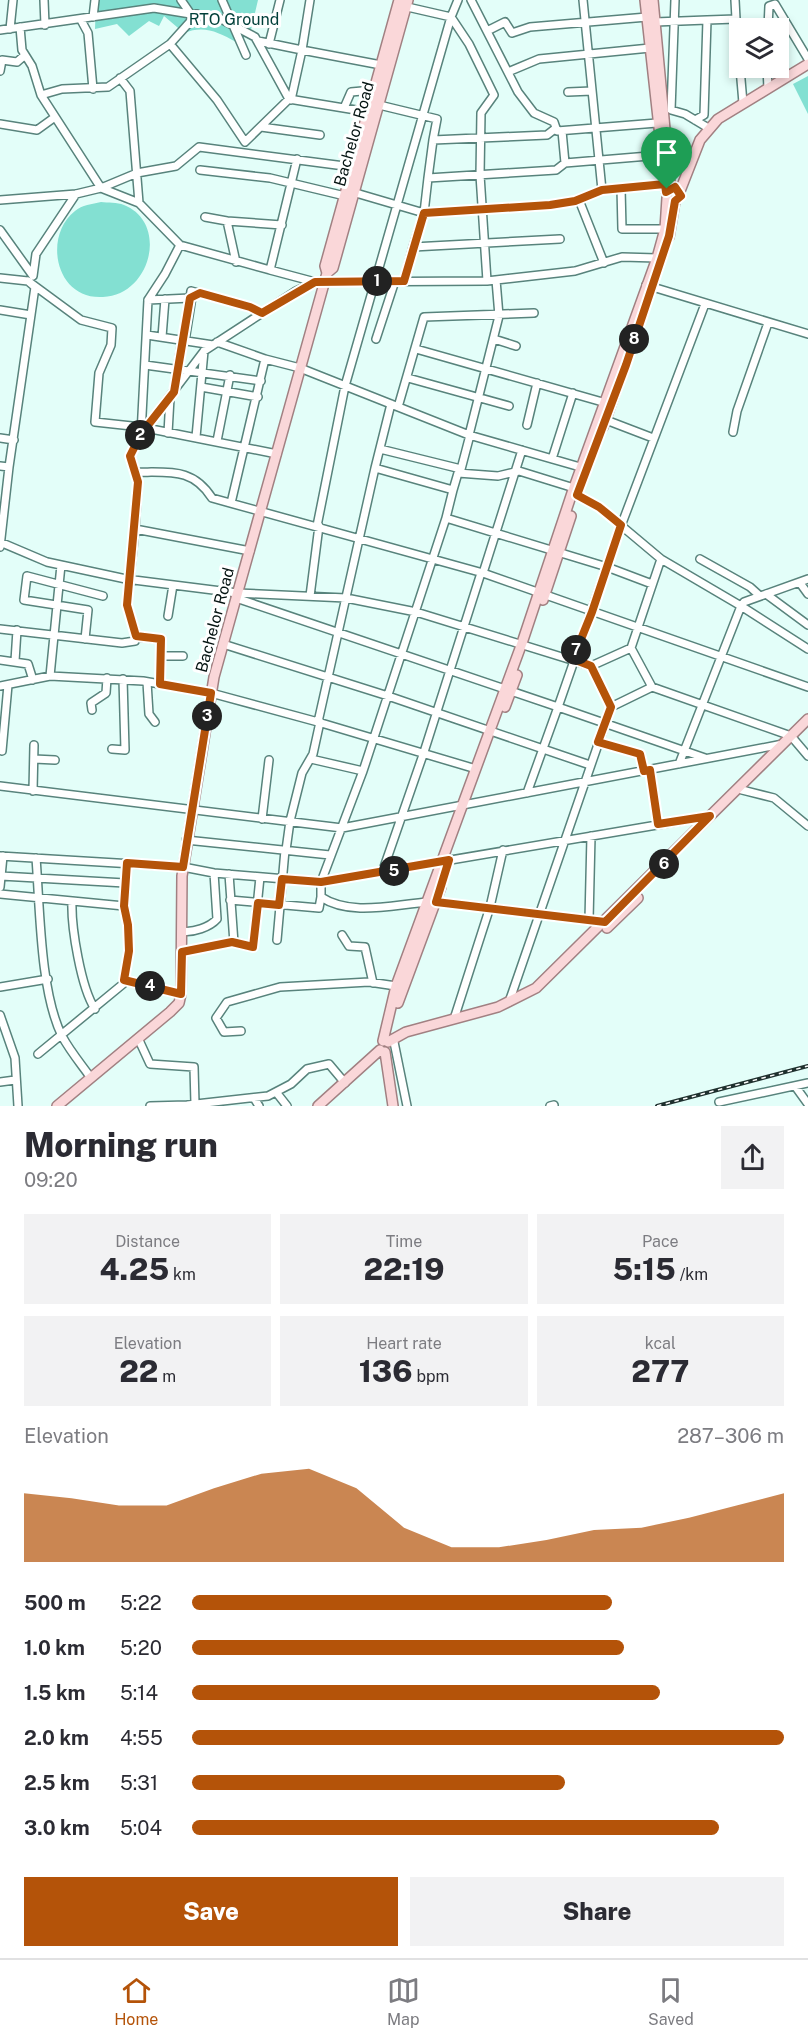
<!DOCTYPE html>
<meta charset="utf-8">
<style>
:root{--surface:#fff;--page:#f2f2f3;--text:#2b2b33;--muted:#7c7c81;--line:#e1e1e2;--accent:#b45309}
body{margin:0;font-family:"Public Sans",sans-serif;background:var(--page);color:var(--text);height:100vh;display:flex;flex-direction:column;font-size:22px;white-space:nowrap}
*{box-sizing:border-box;margin:0}
p{font-size:20px;color:var(--muted)}
.icon{flex:none;width:33px;height:33px;fill:none;stroke:currentColor;stroke-width:2;stroke-linecap:round;stroke-linejoin:round}
.map{position:relative;height:1106px;overflow:hidden}
.drawer{display:flex;flex-direction:column;background:var(--surface);flex:1}
.drawer>*{flex:none}
.buttons{position:absolute;left:729px;top:18px;display:grid;gap:12px}
.buttons a{display:grid;place-items:center;width:60px;height:60px;border-radius:0px;background:var(--surface);box-shadow:0 3px 9px #0003;font-size:30px}
.pin{position:absolute;display:grid;place-items:center;width:51px;height:51px;color:#fff;margin:-62px -26px;border-radius:50% 50% 50% 0;rotate:-45deg;box-shadow:0 0 6px #0007}
.pin .icon{rotate:45deg}
.km{position:absolute;width:30px;height:30px;margin:-15px;border-radius:50%;background:#222;color:#fff;font-size:16px;line-height:30px;text-align:center}
.round{display:grid;place-items:center;flex:none;width:63px;height:63px;border-radius:0px;background:var(--page)}
.summary{display:flex;align-items:center;justify-content:space-between;height:102px;padding:0 24px}
h1{font-size:33px;font-weight:800;line-height:45px}
.figures{display:grid;grid-template-columns:repeat(3,1fr);gap:9px;height:102px;padding:6px 24px}
.figures div{display:grid;align-content:center;border-radius:0px;background:var(--page);text-align:center}
.figures b{font-size:30px;font-weight:800}
.figures small{font-size:16px;font-weight:400}
.figures p{font-size:16px}
.chart{height:168px;padding:12px 24px}
.chart p{display:flex;justify-content:space-between}
.chart svg{width:100%;height:108px;margin-top:6px;fill:var(--accent);opacity:.7}
.action{display:flex;gap:12px;margin-top:auto;padding:12px 24px}
.action a{flex:1;height:69px;border-radius:0px;background:var(--accent);color:#fff;font-size:24px;font-weight:800;line-height:69px;text-align:center}
.action a+a{background:var(--page);color:var(--text)}
ul{padding:0 24px;list-style:none;font-size:20px}
li{display:grid;grid-template-columns:96px 72px 1fr;align-items:center;height:45px}
li i{height:15px;border-radius:8px;background:var(--accent)}
.menu{display:flex;justify-content:space-around;align-items:center;height:84px;border-top:2px solid var(--line);background:var(--surface);font-size:16px;color:var(--muted)}
.menu a{display:grid;justify-items:center;gap:3px}
.menu .active{color:var(--accent)}
.map>svg:first-child{display:block}
.green{fill:#83e0d2}
.lines{fill:none;stroke-linecap:round;stroke-linejoin:round}
.minor-casing{stroke:#58837c;stroke-width:10}
.major-casing{stroke:#a18082;stroke-width:12}
.minor{stroke:#fff;stroke-width:7}
.major{stroke:#fad7d9;stroke-width:9}
.rail-casing{stroke:#1f302e;stroke-width:4}
.rail{stroke:#fff;stroke-width:1.5;stroke-dasharray:4.5;stroke-linecap:butt}
.route-casing{stroke:#fff;stroke-width:12}
.route{stroke:#b45309;stroke-width:8}
.labels{text-anchor:middle;dominant-baseline:central;stroke-width:6;stroke-linejoin:round;paint-order:stroke}
.park-label{font-size:16px;fill:#003f39;stroke:#fff}
.street-label{font-size:16px;fill:#031210;stroke:#fff}
</style>
<div class="map">
<svg width="808" height="1106" viewBox="0 0 808 1106">
<rect width="100%" height="100%" fill="#e3fef9"/>
<!-- green -->
<path class="green" d="M 96,0 L 258,0 L 250,34 L 236,42 C 218,32 204,25 184,33 L 164,16 L 159,26 L 149,21 L 129,36 L 117,24 L 95,29 Z
M 808,76 L 808,114 L 793,84 Z
M 101,202 C 108,203 117,202 124,205 C 169,223 151,295 103,297 C 55,300 43,236 75,211 C 82,205 92,204 101,202 Z"/>
<g class="lines">
<!-- minor casing -->
<g class="minor-casing">
<path id="minor" d="M 44,0 L 45,25
M 181,0 L 190,13
M 222,0 L 246,55
M 310,0 L 302,50 L 381,65
M 458,0 L 451,17 L 469,44 L 494,95 L 481,113 L 480,175 L 487,281
M 471,0 L 518,92 L 534,113 L 554,122 L 557,131 L 657,123
M 583,0 L 602,190 L 669,184
M 675,0 L 671,110 L 685,114 L 710,129
M 93,17 L 95,0
M 736,19 L 740,58
M 81,20 L 88,33 L 93,89
M 707,20 L 736,19 L 735,0
M 20,27 L 22,50 L 32,66 L 41,95 L 101,188 L 139,203
M 768,28 L 769,6 L 775,4 L 808,59
M 10,29 L 13,0
M 0,30 L 154,8 L 221,19 L 255,37 L 289,99 L 368,112
M 487,31 L 505,22 L 512,33 L 530,27 L 647,17 L 655,22 L 707,20 L 704,115 L 695,120
M 258,41 L 302,50 L 291,100
M 170,44 L 217,100 L 245,142 L 289,99
M 269,44 L 280,0
M 740,68 L 743,103
M 767,68 L 768,88
M 0,71 L 2,60 L 17,62 L 25,55
M 508,72 L 539,59 L 650,48
M 120,78 L 130,91 L 139,203 L 180,245 L 270,270
M 568,92 L 592,91
M 41,95 L 62,89 L 108,87 L 170,44 L 197,14
M 375,104 L 437,119 L 433,140
M 344,108 L 351,92 L 373,90
M 0,124 L 37,130 L 55,117
M 261,127 L 320,135
M 556,128 L 547,135 L 433,140 L 428,178 L 556,170 L 565,163
M 562,131 L 565,163 L 661,155
M 297,159 L 270,270 L 315,282
M 200,170 L 270,178 L 345,196
M 621,188 L 622,229 L 665,229
M 349,191 L 424,213 L 550,205 L 575,201 L 602,190
M 0,200 L 76,194 L 101,188 L 137,173 L 176,166 L 199,147 L 352,167
M 579,200 L 604,263
M 205,217 L 227,221
M 0,230 L 33,276 L 36,254 L 76,194
M 413,247 L 424,213 L 428,178
M 236,262 L 227,221 L 282,225
M 0,278 L 28,281 L 35,287 L 9,467 L 0,466
M 28,281 L 81,320 L 112,328 L 111,345 L 99,373 L 95,422 L 141,427 L 277,454
M 404,281 L 413,247 L 560,239
M 646,285 L 808,334
M 148,300 L 165,274 L 180,245
M 705,304 L 621,526 L 558,707 L 705,758
M 0,310 L 31,315
M 147,335 L 213,345
M 162,337 L 165,299
M 376,339 L 395,281
M 494,339 L 516,346
M 185,341 L 192,297
M 217,342 L 265,359
M 416,349 L 606,403
M 145,365 L 261,381
M 408,378 L 509,406
M 201,387 L 258,397
M 174,391 L 182,340
M 398,407 L 424,317 L 534,313
M 606,420 L 653,438
M 527,425 L 537,383
M 733,432 L 737,411 L 768,323
M 168,433 L 170,398
M 141,434 L 204,351 L 296,291 L 315,282 L 487,281 L 575,271 L 622,257 L 657,258
M 469,435 L 499,316 L 496,280
M 196,437 L 204,351
M 0,438 L 14,440
M 217,441 L 230,375
M 380,449 L 461,469
M 552,459 L 573,393
M 375,468 L 391,404
M 136,472 C 169,473 192,467 212,498 L 483,573 L 808,687
M 460,473 L 470,435
M 453,490 L 458,473 L 498,476 L 519,471 L 574,488
M 577,495 L 599,507 L 661,559 L 631,648 L 652,687
M 231,503 L 265,359 L 300,368 L 469,435 L 587,469
M 317,526 L 345,386 L 451,17 L 403,6
M 0,542 L 47,562 L 126,579 L 237,593 L 346,598 L 416,612 L 591,666 L 631,648
M 0,547 L 9,467
M 250,551 L 135,529 L 138,482 L 130,456 L 141,434 L 148,300 L 190,298 L 191,291 L 250,307 L 262,313
M 661,559 L 741,606 L 679,764
M 700,559 L 750,587 L 760,596
M 483,573 L 522,450
M 808,579 L 744,602 L 741,606 L 808,649
M 800,583 L 808,594
M 766,594 L 808,625
M 310,596 L 319,526
M 236,598 L 558,707 L 527,793
M 168,616 L 173,585
M 0,629 L 122,643 L 135,641 L 136,634 L 127,605 L 135,529
M 136,637 L 161,639 L 160,684
M 85,639 L 88,610 L 24,600 L 27,576 L 103,596
M 223,644 L 388,696 L 590,765
M 161,656 L 183,656
M 0,660 L 28,664 L 33,680
M 15,661 L 17,630
M 50,676 L 61,565
M 147,682 L 149,714 L 155,722
M 0,686 L 50,676 L 143,681 L 211,693 L 318,722
M 611,707 L 652,687 L 791,736 L 808,756
M 92,710 L 91,703 L 106,693 L 107,678
M 599,742 L 640,754 L 644,771
M 112,749 L 125,750 L 123,679
M 2,751 L 8,685
M 34,759 L 55,760
M 311,759 L 363,771
M 476,769 L 318,722 L 375,468 L 453,490 L 446,518 L 607,567 L 652,584
M 650,770 L 658,824
M 0,786 L 342,828 L 783,744
M 742,790 L 774,798 L 808,826
M 33,791 L 34,745
M 262,819 L 269,760
M 186,840 L 330,855
M 286,850 L 290,821 L 302,773 L 313,754 L 320,722
M 0,856 L 183,867 L 214,873 L 321,882 L 710,816
M 36,858 C 40,908 40,992 62,1036 C 70,1051 81,1064 91,1078
M 382,873 L 424,752 L 481,573
M 229,874 L 234,943
M 1,876 L 125,883
M 0,887 L 3,856
M 0,894 L 124,906
M 230,900 L 319,908 L 321,897
M 72,901 C 71,927 81,988 95,1009
M 429,902 C 395,904 351,917 321,897 L 321,882 L 363,771 L 446,518
M 436,902 L 605,922
M 589,920 L 591,836
M 182,931 C 193,933 210,927 217,919 L 214,873
M 342,935 L 349,946 L 365,947 L 373,983
M 277,940 L 285,850
M 182,952 L 232,942 L 253,947 L 260,877
M 124,980 L 181,994
M 0,987 L 48,979
M 509,1002 L 611,707 L 591,666
M 0,1015 L 15,1058 L 18,1106
M 454,1019 L 490,907 L 503,850
M 241,1031 L 224,1032 L 216,1018 L 227,1002 L 280,987 L 369,982 L 396,986
M 138,1038 L 150,1064 L 194,1067 L 195,1104
M 394,1042 L 407,1106
M 38,1054 L 123,984 L 129,951 L 128,925 L 124,906 L 127,863
M 0,1082 L 15,1080
M 795,1086 L 808,1104
M 276,1092 L 287,1106
M 254,1098 L 259,1106
M 719,1102 L 808,1083
M 150,1106 L 187,1105 L 268,1096 L 291,1084 L 307,1069 L 329,1064 L 345,1083
M 550,1106 L 554,1105"/>
</g>
<!-- major casing -->
<g class="major-casing">
<path id="major" d="M 645,0 L 666,191
M 653,0 L 670,183
M 680,191 L 700,140 L 718,119 L 808,64
M 669,237 L 675,201
M 327,273 L 333,268 L 408,0
M 603,427 L 637,330
M 543,600 L 571,516
M 505,707 L 517,675
M 607,928 L 638,898
M 398,1003 L 441,887
M 383,1041 L 396,986 L 522,643 L 572,493 L 657,258 L 665,229 L 667,198
M 388,1042 L 406,1032 L 498,1007 L 536,988 L 808,719
M 385,1052 L 393,1106
M 57,1106 L 170,1012 L 179,1003 L 181,994 L 182,876 L 214,677 L 327,273 L 325,266 L 399,0
M 318,1106 L 380,1050"/>
</g>
<!-- minor -->
<use href="#minor" class="minor"/>
<!-- major -->
<use href="#major" class="major"/>
<!-- rail casing -->
<g class="rail-casing">
<path id="rail" d="M 657,1106 L 808,1066"/>
</g>
<!-- rail -->
<use href="#rail" class="rail"/>
</g>
<g class="lines">
<!-- route casing -->
<g class="route-casing">
<path id="route" d="M 665,184 L 666,192 L 675,187 L 681,196 L 675,201 L 669,236 L 626,365 L 577,495 L 599,507 L 621,525 L 592,612 L 573,659 L 591,666 L 611,707 L 598,742 L 640,754 L 644,771 L 650,770 L 658,824 L 710,816 L 605,922 L 436,902 L 449,860 L 321,882 L 282,879 L 279,905 L 258,903 L 253,947 L 232,942 L 182,952 L 181,994 L 124,980 L 129,951 L 128,925 L 124,906 L 127,863 L 183,867 L 211,693 L 160,684 L 161,639 L 136,636 L 127,605 L 138,482 L 130,456 L 141,434 L 174,392 L 190,298 L 200,293 L 250,307 L 262,313 L 315,282 L 404,281 L 424,213 L 550,205 L 575,201 L 602,190 Z"/>
</g>
<!-- route -->
<use href="#route" class="route"/>
</g>
<g class="labels">
<!-- park labels -->
<g class="park-label">
<text x="234" y="19">RTO Ground</text>
</g>
<!-- street labels -->
<g class="street-label">
<text transform="translate(354 134) rotate(-74)">Bachelor Road</text>
<text transform="translate(215 620) rotate(-75)">Bachelor Road</text>
</g>
</g>
</svg>
<div class="buttons">
<a><svg class="icon" aria-label="layers" viewBox="0 0 24 24"><path d="M12 4l9 5-9 5-9-5zM3 14l9 5 9-5"/></svg></a>
</div>
<div class="pin" style="left:667px;top:189px;background:#1e9e55"><svg class="icon" aria-label="arrive" viewBox="0 0 24 24"><path d="M6 21V4h12l-3 4 3 4H6"/></svg></div>
<b class="km" style="left:377px;top:281px">1</b>
<b class="km" style="left:140px;top:435px">2</b>
<b class="km" style="left:207px;top:716px">3</b>
<b class="km" style="left:150px;top:986px">4</b>
<b class="km" style="left:394px;top:871px">5</b>
<b class="km" style="left:664px;top:864px">6</b>
<b class="km" style="left:576px;top:650px">7</b>
<b class="km" style="left:634px;top:339px">8</b>
</div>
<section class="drawer">
<div class="summary"><div><h1>Morning run</h1><p>09:20</p></div><a class="round"><svg class="icon" aria-label="share" viewBox="0 0 24 24"><path d="M12 15V3M7 8l5-5 5 5M5 13v7h14v-7"/></svg></a></div>
<div class="figures">
<div><p>Distance</p><b>4.25<small> km</small></b></div>
<div><p>Time</p><b>22:19</b></div>
<div><p>Pace</p><b>5:15<small> /km</small></b></div>
</div>
<div class="figures">
<div><p>Elevation</p><b>22<small> m</small></b></div>
<div><p>Heart rate</p><b>136<small> bpm</small></b></div>
<div><p>kcal</p><b>277</b></div>
</div>
<div class="chart"><p><span>Elevation</span>287–306 m</p>
<svg viewBox="0 0 160 44" preserveAspectRatio="none"><path d="M0 44V16L10 18L20 21L30 21L40 14L50 8L60 6L70 14L80 30L90 38L100 38L110 35L120 31L130 30L140 26L150 21L160 16V44z"/></svg>
</div>
<ul>
<li><b>500 m</b>5:22<i style="width:71%"></i></li>
<li><b>1.0 km</b>5:20<i style="width:73%"></i></li>
<li><b>1.5 km</b>5:14<i style="width:79%"></i></li>
<li><b>2.0 km</b>4:55<i style="width:100%"></i></li>
<li><b>2.5 km</b>5:31<i style="width:63%"></i></li>
<li><b>3.0 km</b>5:04<i style="width:89%"></i></li>
</ul>
<div class="action"><a>Save</a><a>Share</a></div>
</section>
<nav class="menu">
<a class="active"><svg class="icon" aria-label="home" viewBox="0 0 24 24"><path d="M3 11l9-7 9 7M6 9v11h12V9"/></svg>Home</a>
<a><svg class="icon" aria-label="map" viewBox="0 0 24 24"><path d="M3 6l6-2 6 2 6-2v14l-6 2-6-2-6 2zM9 4v14M15 6v14"/></svg>Map</a>
<a><svg class="icon" aria-label="saved" viewBox="0 0 24 24"><path d="M7 4h10v16l-5-4-5 4z"/></svg>Saved</a>
</nav>
